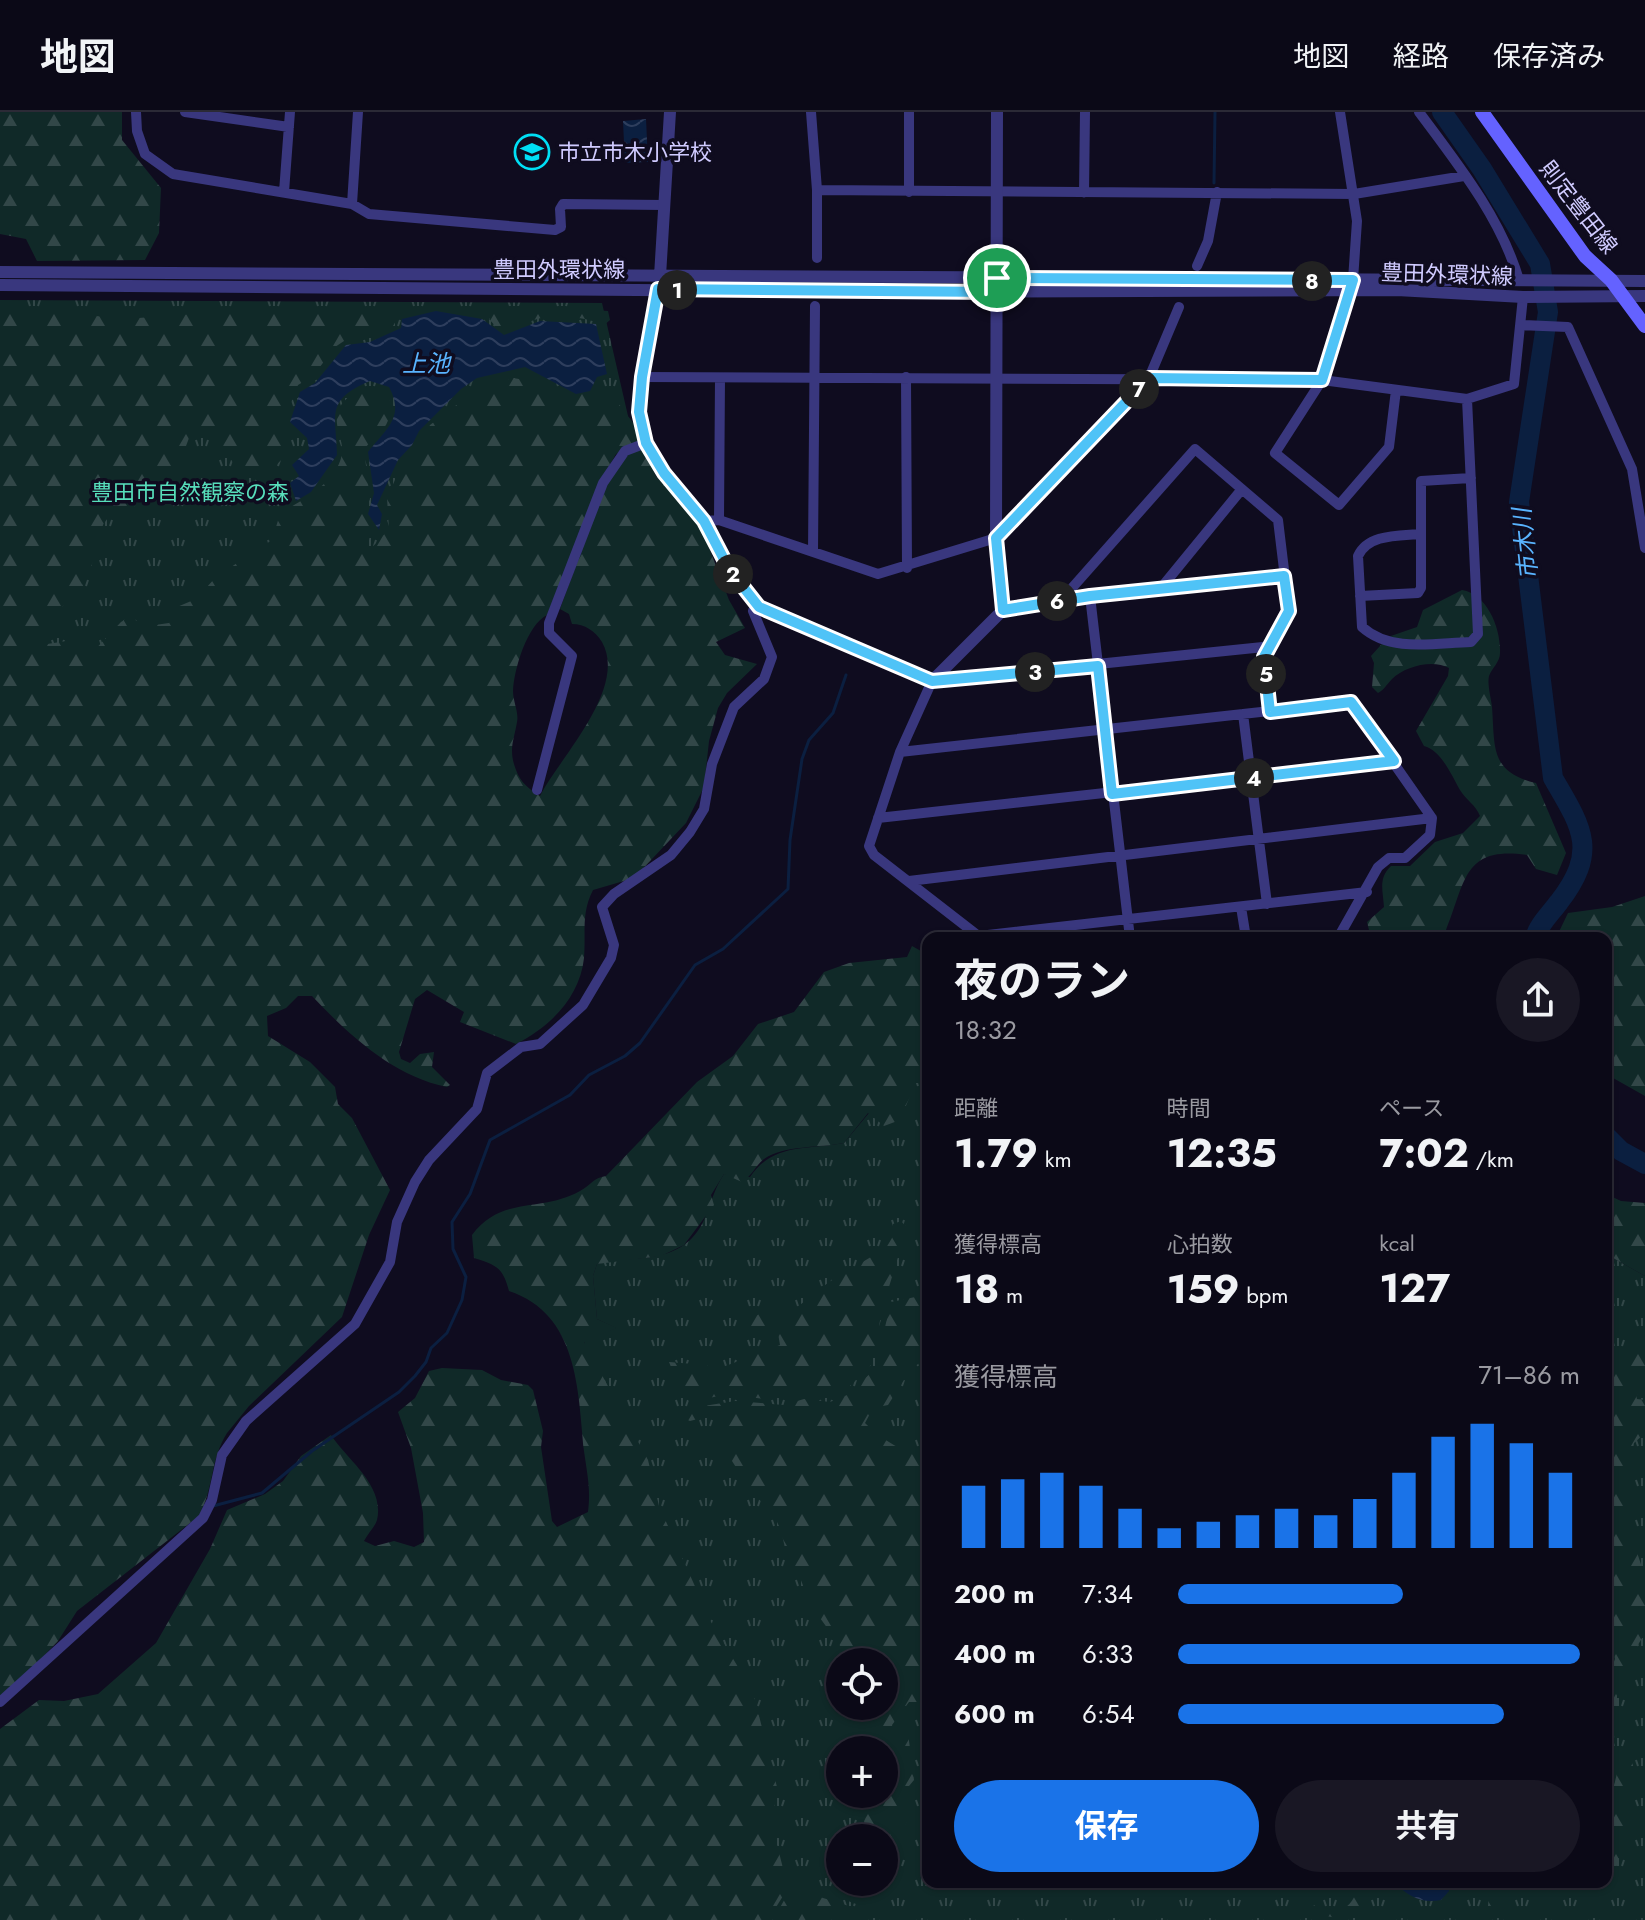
<!DOCTYPE html>
<html lang="ja">
<meta charset="utf-8">
<style>
:root{--surface:#0b0917;--page:#191724;--text:#f1f3f6;--muted:#9a9aa1;--line:#2b2a36;--accent:#1a73e8}
body{margin:0;font-family:Jost,"Noto Sans JP",sans-serif;background:var(--page);color:var(--text);height:100vh;display:flex;flex-direction:column;font-size:30px;white-space:nowrap}
*{box-sizing:border-box;margin:0}
p{font-size:26px;color:var(--muted)}
.icon{flex:none;width:44px;height:44px;fill:none;stroke:currentColor;stroke-width:2;stroke-linecap:round;stroke-linejoin:round}
.map{position:relative;flex:1;overflow:hidden}
.details{position:absolute;left:922px;top:820px;width:690px;height:956px;display:flex;flex-direction:column;background:var(--surface);border-radius:16px;box-shadow:0 2px 6px #0004,0 0 0 2px var(--line)}
.details>*{flex:none}
.controls{position:absolute;left:826px;top:1536px;display:grid;gap:16px}
.controls a{display:grid;place-items:center;width:72px;height:72px;border-radius:50%;background:var(--surface);box-shadow:0 2px 6px #0004,0 0 0 2px var(--line);font-size:40px}
.pin{position:absolute;display:grid;place-items:center;width:68px;height:68px;color:#fff;margin:-34px;border:4px solid #fff;border-radius:50%;box-shadow:0 2px 8px #0007}
.km{position:absolute;width:40px;height:40px;margin:-20px;border-radius:50%;background:#222;color:#fff;font-size:22px;line-height:40px;text-align:center}
.round{display:grid;place-items:center;flex:none;width:84px;height:84px;border-radius:42px;background:var(--page)}
.overview{display:flex;align-items:center;justify-content:space-between;height:136px;padding:0 32px}
h1{font-size:44px;font-weight:700;line-height:60px}
.figures{display:grid;grid-template-columns:repeat(3,1fr);gap:12px;height:136px;padding:8px 32px}
.figures div{display:grid;align-content:center}
.figures b{font-size:40px;font-weight:700}
.figures small{font-size:22px;font-weight:400}
.figures p{font-size:22px}
.chart{height:224px;padding:16px 32px}
.chart p{display:flex;justify-content:space-between}
.chart svg{width:100%;height:144px;margin-top:8px;stroke:var(--accent);stroke-width:6}
.primary-button{display:flex;gap:16px;margin-top:auto;padding:16px 32px}
.primary-button a{flex:1;height:92px;border-radius:48px;background:var(--accent);color:#fff;font-size:32px;font-weight:700;line-height:92px;text-align:center}
.primary-button a+a{background:var(--page);color:var(--text)}
ul{padding:0 32px;list-style:none;font-size:26px}
li{display:grid;grid-template-columns:128px 96px 1fr;align-items:center;height:60px}
li i{height:20px;border-radius:10px;background:var(--accent)}
header{display:flex;align-items:center;gap:48px;box-sizing:border-box;height:112px;padding:0 40px;background:var(--surface);border-bottom:2px solid var(--line)}
header strong{font-size:38px}
nav{display:flex;gap:44px;margin-inline-start:auto;font-size:28px}
.map>svg:first-child{display:block}
.grass{fill:url(#grass-tufts);fill-rule:evenodd}
.forest{fill:url(#forest-firs)}
.water{fill:url(#water-waves)}
.lines{fill:none;stroke-linecap:round;stroke-linejoin:round}
.stream{stroke:#0b1f40;stroke-width:3}
.river{stroke:#0b1f40;stroke-width:20}
.minor{stroke:#39377e;stroke-width:10}
.tertiary{stroke:#39377e;stroke-width:12}
.secondary{stroke:#6462ff;stroke-width:14}
.route-casing{stroke:#fff;stroke-width:16}
.route{stroke:#4fc3f7;stroke-width:10}
.labels{text-anchor:middle;dominant-baseline:central;stroke-width:7;stroke-linejoin:round;paint-order:stroke}
.poi-label{font-size:22px;fill:#d0cbff;stroke:#0f0c1f;text-anchor:start}
.street-label{font-size:22px;fill:#d0cbff;stroke:#0f0c1f}
.park-label{font-size:22px;fill:#57debb;stroke:#0f0c1f}
.water-label{font-size:24px;font-style:italic;fill:#59b4ff;stroke:#0f0c1f}
</style>
<header>
<strong>地図</strong>
<nav><a>地図</a><a>経路</a><a>保存済み</a></nav>
</header>
<div class="map">
<svg width="1645" height="1808" viewBox="0 0 1645 1808">
<defs>
<pattern id="grass-tufts" width="24" height="20" patternUnits="userSpaceOnUse" patternTransform="scale(2)"><rect width="24" height="20" fill="#102928"/><path d="M3 7l-1-3M5 7V3M7 7l1-3M15 17l-1-3M17 17v-4M19 17l1-3" fill="none" stroke="#324748"/></pattern>
<pattern id="forest-firs" width="22" height="20" patternUnits="userSpaceOnUse" patternTransform="scale(2)"><rect width="22" height="20" fill="#102928"/><path d="M5 1l3.5 6h-7zM16 11l3.5 6h-7z" fill="#324748"/></pattern>
<pattern id="water-waves" width="16" height="10" patternUnits="userSpaceOnUse" patternTransform="scale(2)"><rect width="16" height="10" fill="#0b1f40"/><path d="M0 5q4-4 8 0t8 0" fill="none" stroke="#2e3e5d"/></pattern>
</defs>
<rect width="100%" height="100%" fill="#0f0c1f"/>
<!-- grass -->
<path class="grass" d="M 0,188 L 602,191 L 628,304 L 587,314 L 424,394 L 0,790 Z
M 910,971 L 923,971 L 928,978 L 928,1770 L 1606,1770 L 1606,1142 L 1645,1164 L 1645,1808 L 605,1808 L 684,1757 L 584,1229 L 616,1216 L 597,1207 L 593,1164 L 597,1152 C 636,1142 682,1155 704,1108 C 711,1092 714,1077 724,1062 L 750,1065 C 773,1031 806,1038 844,1031 L 869,1001 ZM 840,1550 L 884,1550 L 884,1594 L 840,1594 ZM 840,1638 L 884,1638 L 884,1682 L 840,1682 ZM 840,1726 L 884,1726 L 884,1770 L 840,1770 Z"/>
<!-- forest -->
<path class="forest" d="M 0,0 L 122,0 L 122,28 L 161,76 L 159,121 L 145,148 L 37,149 L 26,127 L 0,122 Z
M 0,194 L 125,207 L 246,198 L 291,203 L 394,195 L 399,204 L 393,214 L 377,223 L 347,227 L 335,235 L 313,264 L 298,273 L 285,306 L 291,329 L 283,346 L 262,368 L 240,363 L 217,323 L 211,320 L 189,326 L 186,334 L 193,343 L 164,378 L 146,390 L 110,403 L 100,417 L 91,456 L 75,488 C 51,497 45,512 34,534 L 80,527 L 80,541 L 90,543 L 121,510 L 129,505 L 148,514 L 169,511 L 177,495 L 196,487 L 216,465 L 272,428 L 280,402 C 302,387 336,373 342,342 C 344,330 335,316 337,304 C 340,284 363,275 381,275 L 394,295 L 386,313 L 364,337 L 370,387 L 364,401 L 371,416 L 367,441 L 389,417 L 387,386 L 398,361 L 417,342 L 430,313 L 479,276 L 513,266 L 543,271 L 567,282 L 590,270 L 595,275 L 596,286 L 609,279 L 634,312 L 638,329 L 616,342 L 605,361 L 547,503 C 527,513 514,557 513,579 C 513,590 519,600 517,610 C 514,628 508,638 516,658 C 520,670 530,678 540,684 C 560,645 628,576 602,530 C 595,519 585,512 572,512 L 569,502 L 560,497 L 606,372 L 628,341 L 643,337 L 656,364 L 700,412 L 729,488 L 745,516 L 716,530 L 725,543 L 757,552 L 727,581 L 718,596 L 709,629 L 704,675 L 686,711 L 634,766 L 593,778 C 581,801 586,820 584,846 C 580,885 550,915 516,932 L 460,910 L 464,900 L 427,878 L 415,887 L 399,940 L 401,947 L 410,951 L 420,942 L 434,940 L 432,955 L 450,973 L 447,975 C 393,964 349,923 312,884 L 298,884 L 286,896 L 267,904 L 268,924 L 310,950 L 335,975 L 338,992 L 352,1006 L 390,1078 L 369,1123 L 342,1205 L 249,1294 L 227,1321 C 210,1348 214,1376 199,1404 L 77,1499 L 58,1529 L 0,1590 Z
M 521,194 L 608,199 L 610,208 L 603,214 C 590,205 557,202 541,206 C 525,210 515,219 498,217 L 489,207 L 496,195 Z
M 1462,478 C 1487,482 1501,516 1500,541 C 1500,550 1492,556 1489,564 C 1487,572 1491,586 1492,595 C 1495,636 1490,660 1536,671 L 1566,741 L 1557,763 L 1536,757 L 1527,743 C 1463,734 1466,769 1446,818 L 1439,825 L 1371,826 L 1367,810 L 1384,795 C 1383,779 1378,766 1391,754 L 1410,754 L 1435,730 L 1463,721 L 1480,704 C 1476,693 1466,688 1460,678 C 1452,664 1441,638 1424,634 L 1416,619 L 1448,564 L 1449,556 C 1433,547 1405,554 1392,567 C 1386,573 1385,577 1378,581 L 1372,575 L 1374,551 L 1371,544 L 1388,525 L 1417,515 L 1423,498 Z
M 1645,784 L 1645,984 L 1606,962 L 1606,826 L 1556,826 L 1568,801 L 1612,795 Z
M 912,834 L 928,843 L 928,978 L 923,971 L 911,971 L 910,984 L 900,1008 L 884,1014 L 868,1001 L 844,1031 C 820,1036 784,1033 764,1047 C 755,1054 752,1064 742,1070 L 724,1062 L 711,1083 L 714,1093 L 684,1133 L 661,1144 L 597,1152 L 593,1164 L 597,1207 L 617,1216 L 584,1230 L 648,1348 L 659,1394 L 711,1510 L 753,1580 L 778,1679 L 771,1709 L 788,1776 L 768,1808 L 0,1808 L 0,1617 L 39,1588 L 64,1589 L 98,1582 L 156,1531 L 210,1437 L 227,1398 L 265,1382 L 283,1369 L 301,1344 L 331,1323 C 347,1348 385,1373 377,1408 C 375,1415 368,1421 364,1429 L 375,1434 L 394,1429 L 414,1435 L 424,1430 L 423,1401 L 411,1336 L 398,1300 L 415,1286 L 429,1259 L 442,1256 L 482,1258 L 501,1268 L 528,1273 L 533,1278 L 543,1319 L 541,1335 L 552,1409 L 557,1415 L 588,1400 C 591,1377 587,1361 584,1339 C 578,1277 578,1202 509,1179 C 503,1156 497,1153 474,1146 L 472,1123 C 502,1083 541,1101 580,1079 C 591,1073 593,1066 606,1064 L 697,970 L 733,944 L 758,912 L 794,900 L 824,860 L 849,851 L 907,845 Z
M 1606,1082 L 1621,1089 L 1645,1091 L 1645,1164 L 1606,1142 Z
M 901,1109 L 916,1126 L 898,1145 L 882,1198 L 872,1252 L 850,1274 L 829,1282 L 805,1280 L 764,1287 L 728,1282 L 690,1290 L 682,1282 L 669,1250 L 706,1253 L 715,1258 L 780,1233 L 778,1221 L 742,1223 L 754,1205 L 772,1194 L 786,1204 L 829,1170 L 886,1136 L 892,1126 L 893,1112 Z
M 925,1183 L 928,1184 L 928,1245 L 911,1257 L 888,1293 L 873,1296 L 865,1311 C 881,1328 906,1341 928,1348 L 928,1590 L 909,1590 L 892,1613 L 894,1622 L 908,1621 L 914,1668 L 904,1680 L 912,1699 L 904,1715 L 908,1720 L 890,1752 L 885,1753 L 884,1726 L 873,1726 L 877,1713 L 864,1712 L 866,1682 L 884,1682 L 884,1638 L 875,1638 L 859,1594 L 884,1594 L 884,1550 L 845,1550 L 843,1538 L 810,1492 L 799,1463 L 789,1454 L 781,1418 L 769,1394 L 763,1392 C 744,1369 729,1346 716,1320 L 717,1302 L 690,1309 L 683,1306 L 685,1297 L 735,1289 L 784,1293 L 804,1287 L 830,1290 L 847,1283 L 875,1257 L 891,1190 Z
M 1631,1238 L 1645,1244 L 1645,1278 L 1636,1283 L 1637,1287 L 1645,1288 L 1645,1321 L 1634,1331 L 1626,1376 L 1632,1400 L 1630,1420 L 1645,1464 L 1645,1521 L 1629,1548 L 1632,1571 L 1617,1583 L 1617,1614 L 1613,1630 L 1606,1633 L 1606,1550 L 1612,1555 L 1615,1547 L 1606,1497 L 1606,1241 Z
M 1631,1648 L 1635,1659 L 1611,1784 L 1602,1790 L 1592,1787 L 1590,1773 L 1606,1770 L 1606,1707 L 1619,1653 Z
M 840,1766 L 840,1770 L 873,1770 L 874,1774 L 856,1792 L 829,1782 Z
M 1490,1770 L 1498,1770 L 1495,1801 L 1488,1794 Z
M 791,1776 L 852,1795 L 830,1808 L 773,1808 Z
M 1356,1781 L 1361,1784 L 1363,1806 L 1359,1808 L 1352,1803 C 1340,1808 1327,1805 1314,1800 L 1313,1794 L 1319,1791 L 1332,1800 C 1345,1798 1351,1793 1356,1781 Z"/>
<!-- water -->
<path class="water" d="M 646,7 L 648,50 L 625,51 L 623,9 Z
M 436,199 L 482,207 L 504,223 L 540,209 L 596,212 L 607,262 L 597,265 L 590,279 L 576,282 L 525,255 L 477,266 L 461,277 L 419,319 L 412,333 L 398,348 L 377,393 L 382,402 L 379,418 L 368,402 L 374,381 L 368,340 C 387,316 405,305 389,275 L 370,269 C 325,288 336,302 337,343 L 311,380 L 296,389 L 290,371 L 299,364 L 292,353 L 309,337 L 307,326 L 290,310 L 300,280 L 315,271 L 346,233 L 370,230 L 401,216 L 402,207 Z
M 1394,1770 L 1449,1770 L 1449,1779 L 1441,1788 C 1422,1792 1407,1784 1394,1770 Z"/>
<g class="lines">
<!-- stream -->
<path class="stream" d="M 1214,71 L 1215,0
M 213,1394 L 262,1381 L 312,1339 L 399,1280 L 415,1264 L 426,1250 L 431,1236 L 447,1221 L 462,1188 L 466,1165 L 453,1137 L 452,1110 L 470,1082 L 490,1028 L 570,983 L 589,963 L 625,944 L 640,931 L 695,853 L 723,837 L 788,777 L 790,728 L 802,647 L 809,628 L 833,601 L 846,563"/>
<!-- river -->
<path class="river" d="M 1442,0 L 1482,57 L 1540,152 L 1548,200 L 1519,390 L 1553,666 C 1583,717 1598,739 1559,790 C 1551,801 1538,813 1535,826
M 1606,1024 L 1621,1039 L 1645,1052"/>
<!-- minor -->
<path class="minor" d="M 136,0 L 137,19 L 145,42 L 173,62 L 352,92 L 369,102 L 555,118 L 561,115 L 560,97 L 563,92 L 665,93
M 185,0 L 289,15
M 811,0 L 817,78 L 817,146
M 1340,0 L 1357,109 L 1353,168 L 1322,268 L 1275,341 L 1339,393 L 1389,335 L 1396,278
M 1419,0 C 1457,51 1501,106 1519,168
M 817,78 L 1354,82 L 1464,64
M 284,80 L 290,0
M 909,80 L 909,0
M 1084,81 L 1085,0
M 352,92 L 358,0
M 1197,154 L 1208,129 L 1217,80
M 1521,213 L 1568,215 L 1632,357 L 1645,436
M 642,265 L 1322,268 L 1467,287 L 1514,272 L 1523,185
M 906,265 L 907,456
M 719,408 L 720,266
M 704,409 L 719,408 L 878,462 L 996,426 L 1149,266 L 1179,195
M 1420,422 C 1398,424 1368,422 1358,444 L 1362,515 C 1391,541 1434,531 1471,530 L 1478,522 L 1467,287
M 813,440 L 815,194
M 1161,476 L 1242,377
M 1090,484 L 1130,826
M 1360,484 L 1418,481 L 1421,476 L 1421,369 L 1471,366
M 1068,488 L 1072,476 L 1195,337 L 1278,408 L 1289,499 L 1264,545 L 1270,600
M 1003,498 L 1090,484 L 1284,464
M 1243,602 L 1267,792
M 900,640 L 1351,590 L 1432,706 L 1430,723 L 1405,746 L 1389,746 L 1378,755 L 1338,826
M 537,678 L 572,544 L 549,521 L 549,511 L 603,371 L 625,339 L 646,331
M 878,706 L 1394,649
M 909,769 L 1432,706
M 1241,795 L 1246,826
M 979,824 L 1367,780
M 981,826 L 874,743 L 869,734 L 900,640 L 932,569 L 1273,534
M 0,1590 L 203,1406 L 212,1388 L 222,1343 L 246,1309 L 355,1212 L 390,1150 L 397,1110 L 415,1070 L 429,1048 L 477,997 L 487,961 L 521,935 L 540,932 L 583,893 L 611,846 L 614,833 L 602,795 L 614,782 L 671,743 L 690,720 L 704,697 L 712,652 L 734,595 L 764,567 L 772,545 L 753,499 L 759,495"/>
<!-- tertiary -->
<path class="tertiary" d="M 0,160 L 1645,169
M 660,164 L 670,0
M 0,173 L 877,180 L 1397,178 L 1523,185 L 1645,184
M 658,177 L 642,265 L 639,300 L 646,331 L 664,361 L 704,409 L 729,457 L 759,495 L 932,569 L 1003,498 L 996,426 L 997,0"/>
<!-- secondary -->
<path class="secondary" d="M 1482,0 L 1585,144 L 1611,168 L 1645,214"/>
</g>
<g class="lines">
<!-- route casing -->
<g class="route-casing">
<path id="route" d="M 997,166 L 1353,168 L 1322,268 L 1149,266 L 996,426 L 1003,498 L 1090,484 L 1284,464 L 1289,499 L 1264,545 L 1270,600 L 1351,590 L 1394,649 L 1112,682 L 1098,554 L 932,569 L 759,495 L 729,457 L 704,409 L 664,361 L 646,331 L 639,300 L 642,265 L 658,177 L 997,180 Z"/>
</g>
<!-- route -->
<use href="#route" class="route"/>
</g>
<!-- icons -->
<defs>
<g id="school-ring" transform="scale(1.8)"><circle r="9.5" fill="#0f0c1f" stroke="#00dff5" stroke-width="1.5"/><path d="M0-5L7-2L0 1L-7-2ZM-4 1L0 2.5L4 1V4Q0 6-4 4Z" fill="#00dff5"/></g>
</defs>
<g fill-rule="evenodd">
<use href="#school-ring" x="532" y="40"/>
</g>
<g class="labels">
<!-- poi labels -->
<g class="poi-label">
<text x="558" y="40">市立市木小学校</text>
</g>
<!-- street labels -->
<g class="street-label">
<text transform="translate(1579 95) rotate(52)">則定豊田線</text>
<text x="559" y="157">豊田外環状線</text>
<text transform="translate(1447 162) rotate(2)">豊田外環状線</text>
</g>
<!-- park labels -->
<g class="park-label">
<text x="190" y="380">豊田市自然観察の森</text>
</g>
<!-- water labels -->
<g class="water-label">
<text x="426" y="251">上池</text>
<text transform="translate(1525 432) rotate(-96)">市木川</text>
</g>
</g>
</svg>
<div class="controls">
<a><svg class="icon" aria-label="locate" viewBox="0 0 24 24"><circle cx="12" cy="12" r="6"/><path d="M12 2v4M12 18v4M2 12h4M18 12h4"/></svg></a>
<a>+</a>
<a>−</a>
</div>
<div class="pin" style="left:997px;top:166px;background:#1e9e55"><svg class="icon" aria-label="arrive" viewBox="0 0 24 24"><path d="M6 21V4h12l-3 4 3 4H6"/></svg></div>
<b class="km" style="left:677px;top:178px">1</b>
<b class="km" style="left:733px;top:462px">2</b>
<b class="km" style="left:1035px;top:560px">3</b>
<b class="km" style="left:1254px;top:666px">4</b>
<b class="km" style="left:1266px;top:562px">5</b>
<b class="km" style="left:1057px;top:489px">6</b>
<b class="km" style="left:1139px;top:277px">7</b>
<b class="km" style="left:1312px;top:169px">8</b>
<section class="details">
<div class="overview"><div><h1>夜のラン</h1><p>18:32</p></div><a class="round"><svg class="icon" aria-label="share" viewBox="0 0 24 24"><path d="M12 15V3M7 8l5-5 5 5M5 13v7h14v-7"/></svg></a></div>
<div class="figures">
<div><p>距離</p><b>1.79<small> km</small></b></div>
<div><p>時間</p><b>12:35</b></div>
<div><p>ペース</p><b>7:02<small> /km</small></b></div>
</div>
<div class="figures">
<div><p>獲得標高</p><b>18<small> m</small></b></div>
<div><p>心拍数</p><b>159<small> bpm</small></b></div>
<div><p>kcal</p><b>127</b></div>
</div>
<div class="chart"><p><span>獲得標高</span>71–86 m</p>
<svg viewBox="0 0 160 44" preserveAspectRatio="none"><path d="M5 44V25M15 44V23M25 44V21M35 44V25M45 44V32M55 44V38M65 44V36M75 44V34M85 44V32M95 44V34M105 44V29M115 44V21M125 44V10M135 44V6M145 44V12M155 44V21"/></svg>
</div>
<ul>
<li><b>200 m</b>7:34<i style="width:56%"></i></li>
<li><b>400 m</b>6:33<i style="width:100%"></i></li>
<li><b>600 m</b>6:54<i style="width:81%"></i></li>
</ul>
<div class="primary-button"><a>保存</a><a>共有</a></div>
</section>
</div>
